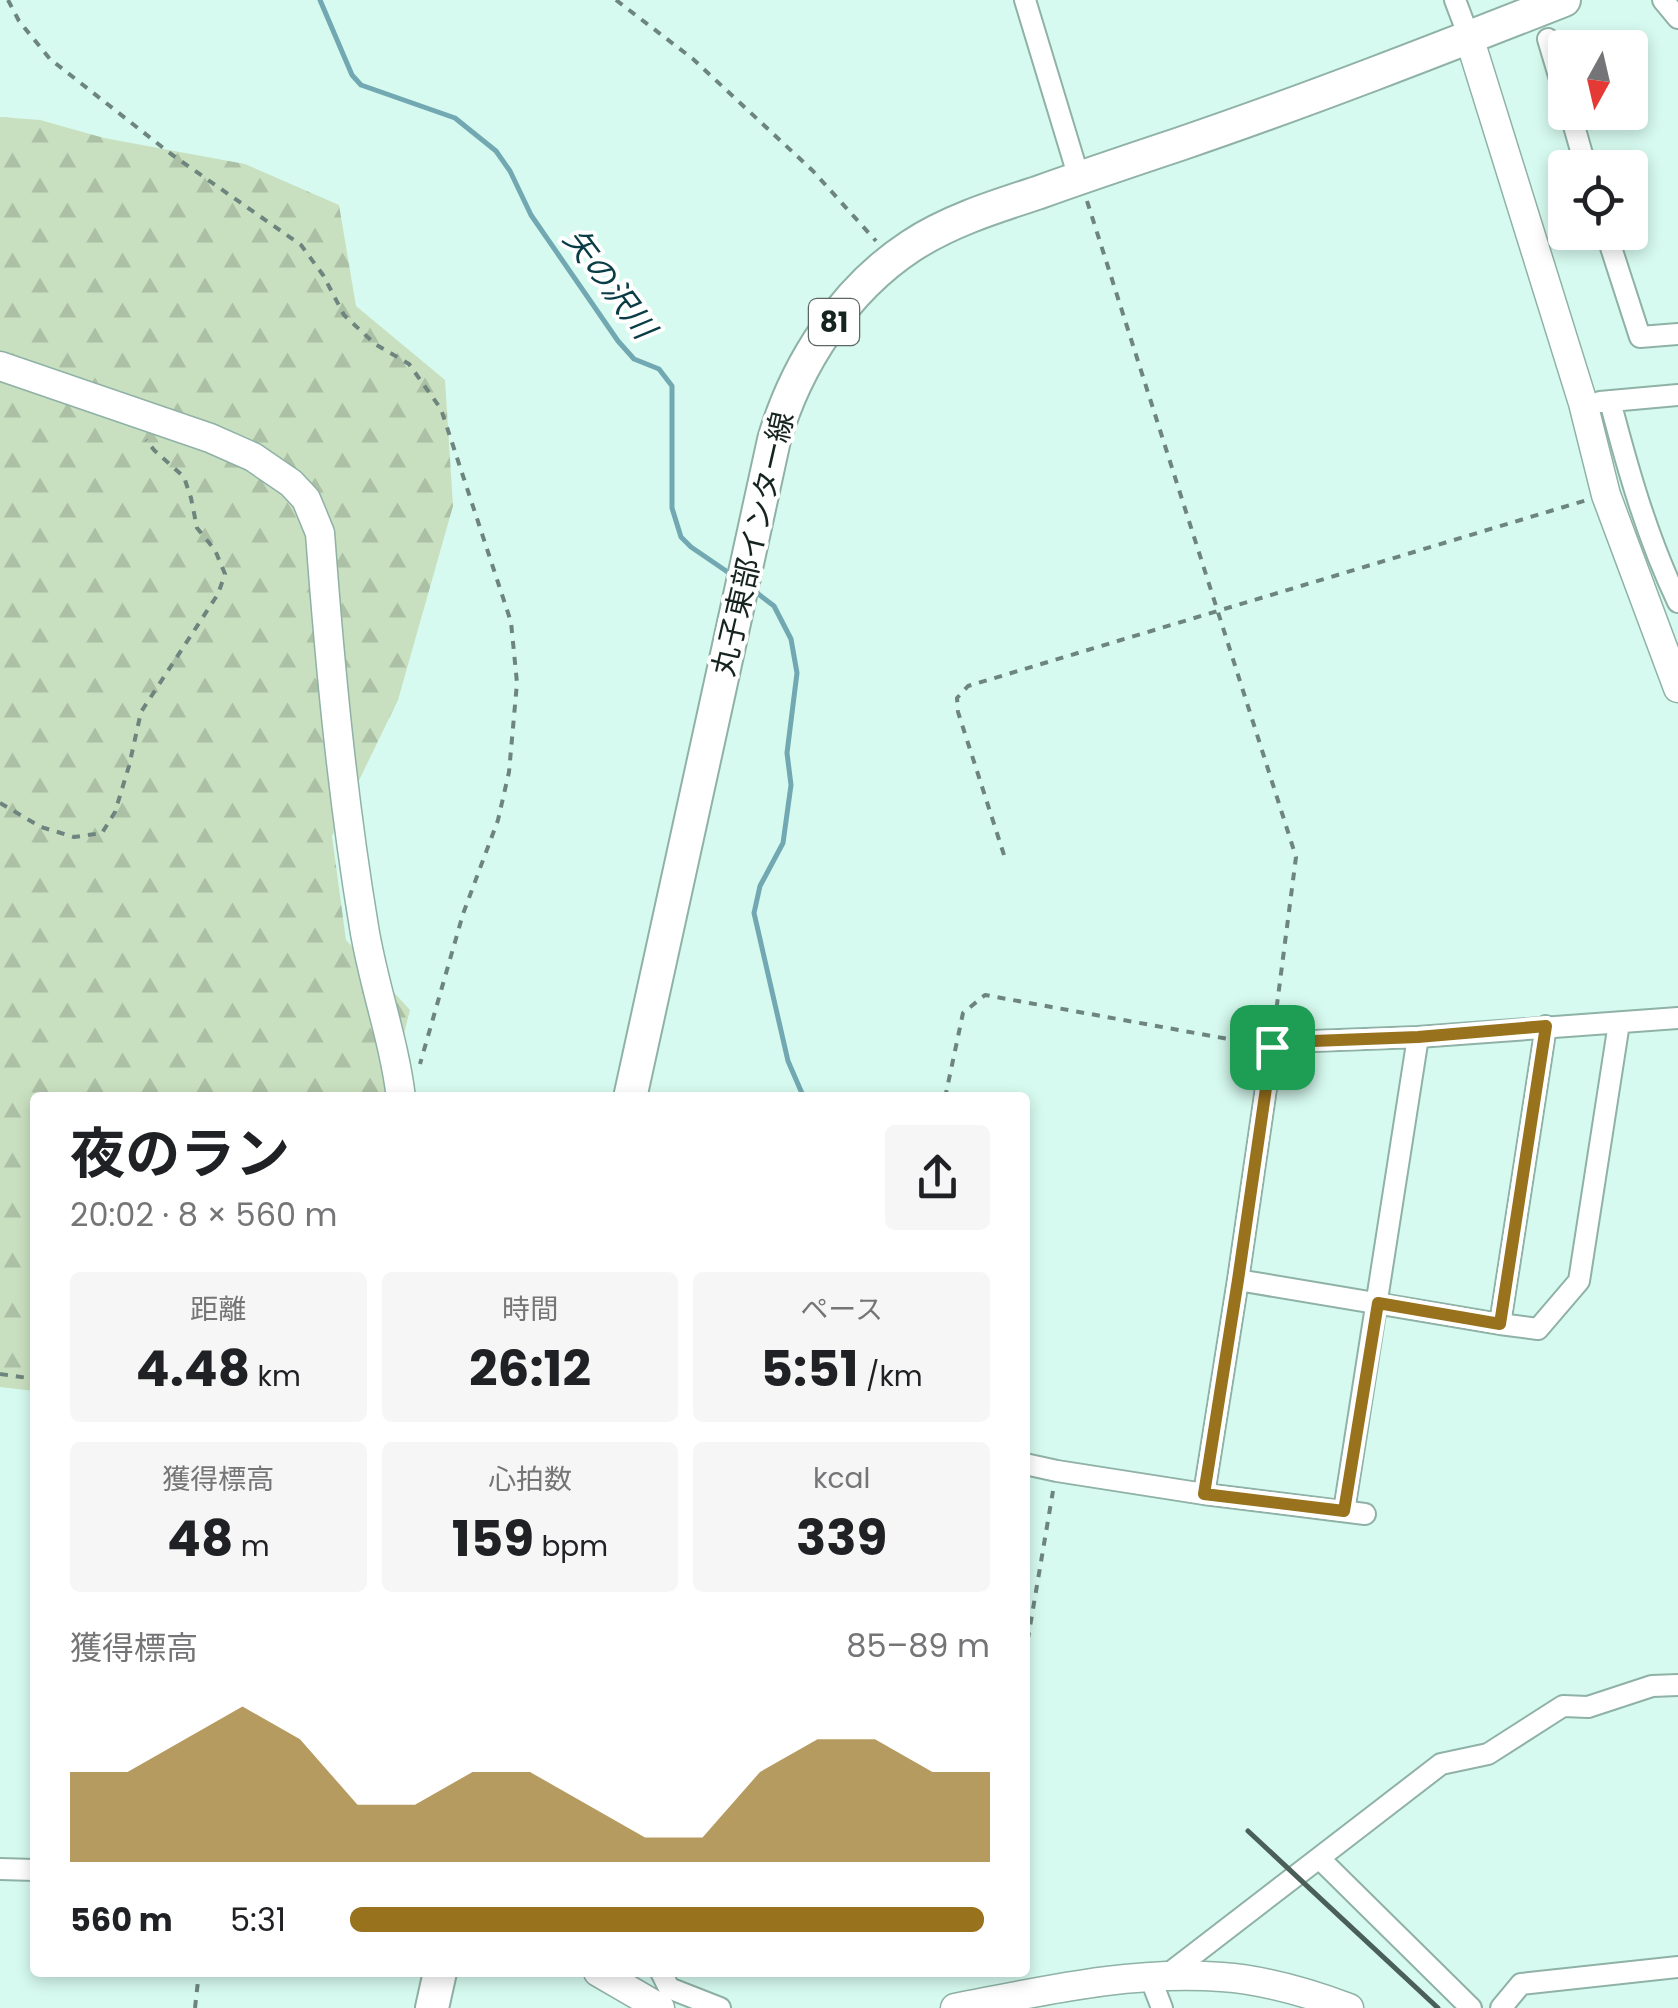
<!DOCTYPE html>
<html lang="ja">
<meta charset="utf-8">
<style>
:root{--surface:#fff;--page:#f6f6f6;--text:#202124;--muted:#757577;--accent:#98721d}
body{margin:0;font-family:Poppins,"Noto Sans JP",sans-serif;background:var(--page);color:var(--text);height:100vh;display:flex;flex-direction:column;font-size:38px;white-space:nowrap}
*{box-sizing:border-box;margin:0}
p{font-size:32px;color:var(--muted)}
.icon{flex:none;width:55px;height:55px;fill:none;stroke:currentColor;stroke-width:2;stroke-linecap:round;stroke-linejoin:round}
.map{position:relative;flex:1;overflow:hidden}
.panel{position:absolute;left:30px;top:1092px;width:1000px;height:885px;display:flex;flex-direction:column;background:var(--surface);border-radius:10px;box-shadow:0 5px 15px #0003}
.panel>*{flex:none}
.needle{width:65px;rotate:188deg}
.buttons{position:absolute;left:1548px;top:30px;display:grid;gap:20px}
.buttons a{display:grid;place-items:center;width:100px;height:100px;border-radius:10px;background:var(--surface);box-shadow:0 5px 15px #0003;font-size:50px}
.pin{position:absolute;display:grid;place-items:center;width:85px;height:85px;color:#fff;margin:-42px;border-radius:20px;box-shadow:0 5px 15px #0006}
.round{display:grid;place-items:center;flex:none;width:105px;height:105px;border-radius:10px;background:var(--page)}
.headline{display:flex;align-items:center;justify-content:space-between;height:170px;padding:0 40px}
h1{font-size:55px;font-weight:700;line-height:75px}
.stats{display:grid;grid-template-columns:repeat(3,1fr);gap:15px;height:170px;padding:10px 40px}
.stats div{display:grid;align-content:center;border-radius:10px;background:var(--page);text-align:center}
.stats b{font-size:50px;font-weight:700}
.stats small{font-size:28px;font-weight:400}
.stats p{font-size:28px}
.chart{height:280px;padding:20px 40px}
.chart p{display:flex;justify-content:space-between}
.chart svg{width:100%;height:180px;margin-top:10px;fill:var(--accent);opacity:.7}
ul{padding:0 40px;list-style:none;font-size:32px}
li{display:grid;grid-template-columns:160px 120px 1fr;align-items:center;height:75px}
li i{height:25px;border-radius:12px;background:var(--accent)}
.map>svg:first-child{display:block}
.forest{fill:url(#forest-firs)}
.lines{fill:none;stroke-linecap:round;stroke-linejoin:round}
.stream{stroke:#72a8b2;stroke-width:5}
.street-casing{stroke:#8fb1a6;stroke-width:24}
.secondary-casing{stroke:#8fb1a6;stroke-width:31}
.primary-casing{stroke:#8fb1a6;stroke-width:36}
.path{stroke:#6d857e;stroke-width:4;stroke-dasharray:8 8;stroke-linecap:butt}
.street{stroke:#fff;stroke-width:20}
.secondary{stroke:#fff;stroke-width:28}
.primary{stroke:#fff;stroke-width:32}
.rail{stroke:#4b5f59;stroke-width:5}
.route-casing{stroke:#fff;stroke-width:20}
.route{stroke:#98721d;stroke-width:12}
.labels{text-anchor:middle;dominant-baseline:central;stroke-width:8;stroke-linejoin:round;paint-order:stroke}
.shield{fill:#fff;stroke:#5c6663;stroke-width:2.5}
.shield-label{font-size:28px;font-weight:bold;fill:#162420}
.street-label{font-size:30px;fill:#162420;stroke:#fff}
.water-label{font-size:32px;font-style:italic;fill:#093d45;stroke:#fff}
</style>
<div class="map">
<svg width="1678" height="2008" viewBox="0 0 1678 2008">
<defs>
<pattern id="forest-firs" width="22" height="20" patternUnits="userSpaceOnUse" patternTransform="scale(2.5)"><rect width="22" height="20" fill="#c9e0c0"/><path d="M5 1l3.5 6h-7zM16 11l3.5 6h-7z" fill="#acc0a5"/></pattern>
</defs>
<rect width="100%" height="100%" fill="#d6faef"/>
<!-- forest -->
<path class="forest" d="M 0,117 L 40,120 L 104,138 L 245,164 L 339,205 L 356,306 L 445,380 L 453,506 L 398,700 L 332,836 L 346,940 L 410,1010 L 388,1097 L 35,1098 L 35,1391 L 0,1387 Z"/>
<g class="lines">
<!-- stream -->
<path class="stream" d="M 320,0 L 352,75 L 361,85 L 455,118 L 496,151 L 510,171 L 531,215 L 618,341 L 634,359 L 659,369 L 672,386 L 672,508 L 681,537 L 691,547 L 732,575
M 753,590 L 774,606 L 791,639 L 797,673 L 787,753 L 791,785 L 783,843 L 760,886 L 754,913 L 788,1061 L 804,1098"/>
<!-- street casing -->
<g class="street-casing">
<path id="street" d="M 1025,0 L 1079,178
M 1455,0 L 1469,37
M 1663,0 L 1678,18
M 1548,39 L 1565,96
M 1570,112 L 1586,168
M 1606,232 L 1640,337 L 1678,334
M 1610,401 C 1628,470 1647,537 1678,602
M 1600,402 L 1678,395
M 1546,1026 L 1500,1324 L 1538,1329 L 1579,1281 L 1619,1023
M 1238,1280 L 1500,1324
M 1025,1464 L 1057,1471 L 1204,1494 L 1365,1514
M 1204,1494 L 1238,1280 L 1272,1047 L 1287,1042 L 1418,1037 L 1678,1018
M 1344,1511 L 1418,1037
M 0,1869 L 35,1870
M 661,1972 L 669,1988 L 720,2008
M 1167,1975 L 1319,1858
M 1150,1977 L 1162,2008
M 1471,2008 L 1319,1858 L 1441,1764 L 1488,1754 L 1563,1706 L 1588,1707 L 1652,1686 L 1678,1685
M 1501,2008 L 1521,1984 L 1678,1967"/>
</g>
<!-- secondary casing -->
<g class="secondary-casing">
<path id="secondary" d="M 1469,37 L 1583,403 L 1606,495 L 1678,688
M 0,366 L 210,438 L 253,457 L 291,483 L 306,499 L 320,533 C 330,666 342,795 364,927 C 373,984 394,1039 401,1098
M 598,1972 L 660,2008
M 955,2008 C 1043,1991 1132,1970 1222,1977 C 1265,1980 1309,1993 1349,2008"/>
</g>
<!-- primary casing -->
<g class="primary-casing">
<path id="primary" d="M 630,1098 L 774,440 C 796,364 844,290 911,246 C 949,221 994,207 1037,193 C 1084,176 1132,160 1180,144 C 1309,100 1437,50 1564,0
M 432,2008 L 440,1972"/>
</g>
<!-- path -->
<path class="path" d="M 8,0 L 19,21 L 50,59 L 171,154 L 301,245 L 323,275 L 344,315 L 375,344 L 409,364 L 441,409 L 511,622 L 517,683 L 509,772 L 498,820 L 463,914 L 420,1064
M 616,0 L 693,59 L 813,171 L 876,241
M 1087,201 L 1296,857 L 1274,1028
M 0,803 L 41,827 L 74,837 L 102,833 L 115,812 L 129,766 L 141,712 L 218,594 L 225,574 L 215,550 L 197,528 L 191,498 L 184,477 L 154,450 L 146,440
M 1004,855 L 958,712 L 957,698 L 968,686 L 1587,500
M 945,1098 L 963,1013 L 985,995 L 1256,1044
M 0,1374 L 35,1379
M 1025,1656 L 1053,1491
M 195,2008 L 199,1972"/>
<!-- street -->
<use href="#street" class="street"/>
<!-- secondary -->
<use href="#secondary" class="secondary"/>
<!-- primary -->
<use href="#primary" class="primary"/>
<!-- rail -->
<path class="rail" d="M 1248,1831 L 1438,2008"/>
</g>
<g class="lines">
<!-- route casing -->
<g class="route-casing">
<path id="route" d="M 1546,1026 L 1500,1324 L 1378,1303 L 1344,1511 L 1204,1494 L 1238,1280 L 1272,1047 L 1287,1042 L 1418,1037 Z"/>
</g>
<!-- route -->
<use href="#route" class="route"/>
</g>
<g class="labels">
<!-- shield labels -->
<rect class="shield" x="809" y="299" width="50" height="46" rx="8"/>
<g class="shield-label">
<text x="834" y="322">81</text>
</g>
<!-- street labels -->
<g class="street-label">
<text transform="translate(753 544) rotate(-77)">丸子東部インター線</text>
</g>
<!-- water labels -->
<g class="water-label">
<text transform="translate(610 283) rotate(53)">矢の沢川</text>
</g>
</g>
</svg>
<div class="buttons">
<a><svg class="needle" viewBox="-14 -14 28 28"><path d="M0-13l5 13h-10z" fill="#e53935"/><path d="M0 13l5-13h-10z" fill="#757577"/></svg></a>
<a><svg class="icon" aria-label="locate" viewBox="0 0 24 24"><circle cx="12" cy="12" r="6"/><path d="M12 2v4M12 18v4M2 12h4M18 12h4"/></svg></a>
</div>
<div class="pin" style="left:1272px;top:1047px;background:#1e9e55"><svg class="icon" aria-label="arrive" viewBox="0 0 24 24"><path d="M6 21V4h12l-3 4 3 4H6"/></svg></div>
<section class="panel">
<div class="headline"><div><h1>夜のラン</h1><p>20:02 · 8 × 560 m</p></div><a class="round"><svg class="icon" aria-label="share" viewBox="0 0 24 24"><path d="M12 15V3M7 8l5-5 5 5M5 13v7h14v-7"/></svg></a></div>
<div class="stats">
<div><p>距離</p><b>4.48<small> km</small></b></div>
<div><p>時間</p><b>26:12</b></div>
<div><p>ペース</p><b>5:51<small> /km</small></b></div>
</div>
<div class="stats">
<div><p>獲得標高</p><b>48<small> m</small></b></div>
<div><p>心拍数</p><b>159<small> bpm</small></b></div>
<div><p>kcal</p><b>339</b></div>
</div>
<div class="chart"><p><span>獲得標高</span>85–89 m</p>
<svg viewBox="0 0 160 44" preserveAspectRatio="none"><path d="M0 44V22L10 22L20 14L30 6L40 14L50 30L60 30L70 22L80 22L90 30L100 38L110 38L120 22L130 14L140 14L150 22L160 22V44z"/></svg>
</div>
<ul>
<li><b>560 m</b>5:31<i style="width:99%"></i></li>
</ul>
</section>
</div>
